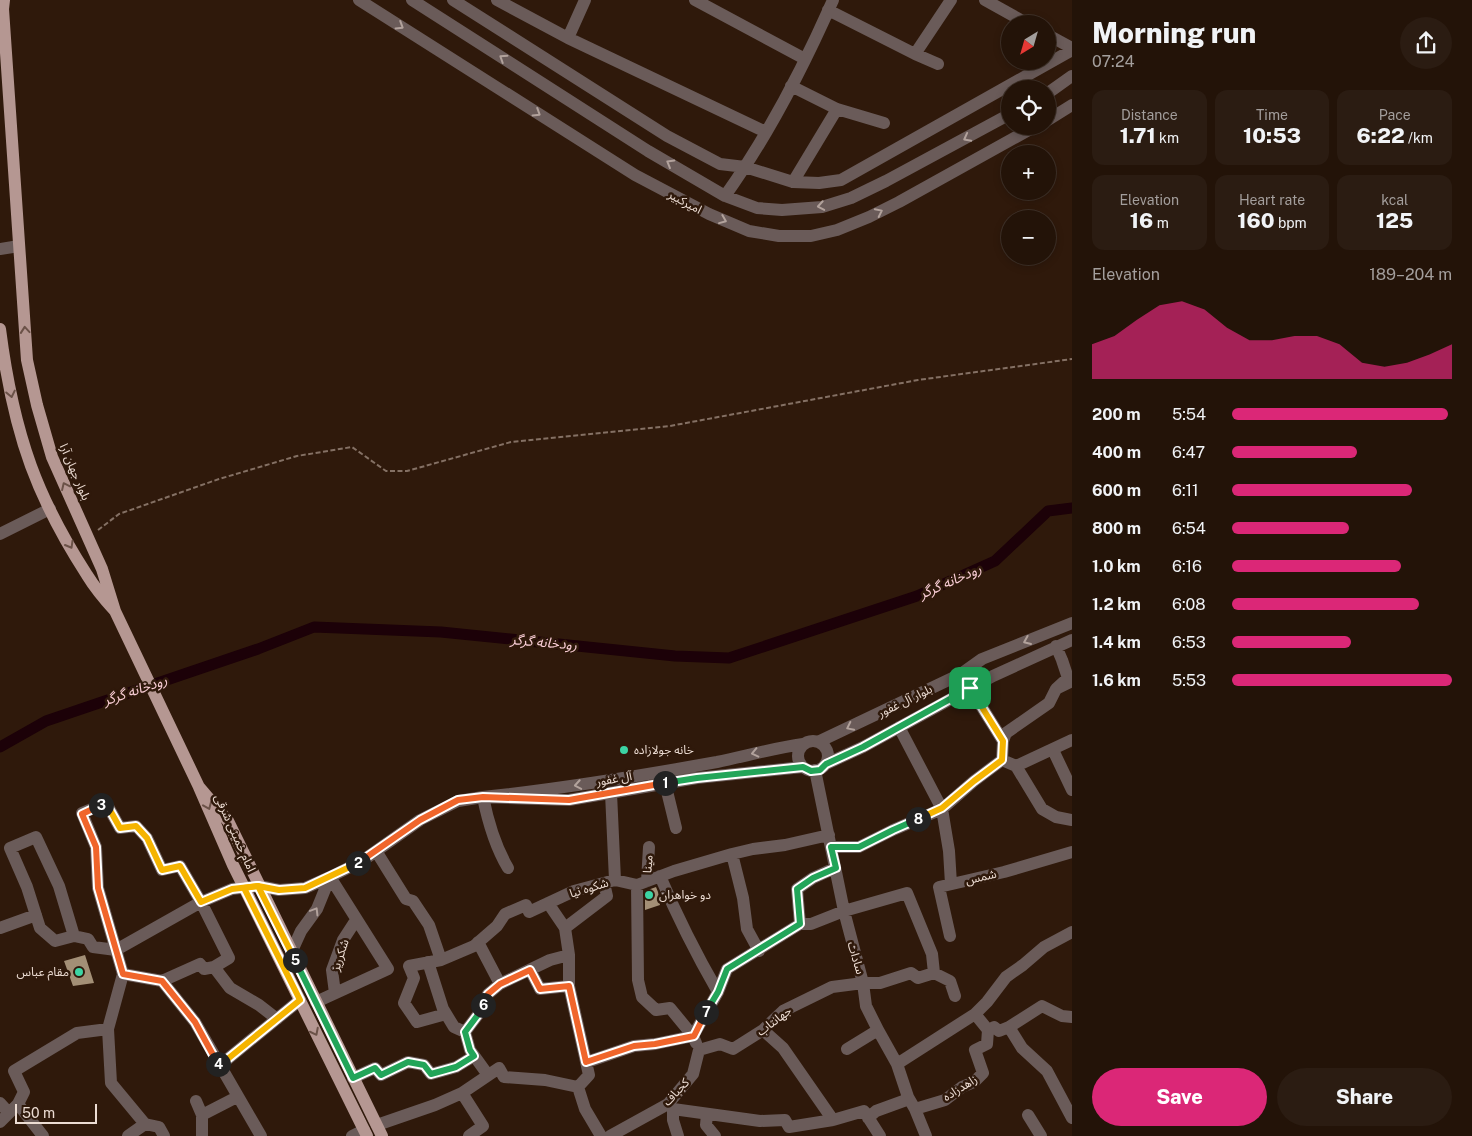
<!DOCTYPE html>
<meta charset="utf-8">
<style>
:root{--surface:#231308;--page:#2b1c12;--text:#f1f3f6;--muted:#a39e9c;--line:#403229;--accent:#db2777}
body{margin:0;font-family:"Public Sans","Noto Sans Arabic",sans-serif;background:var(--page);color:var(--text);height:100vh;display:flex;flex-direction:column;font-size:19px;white-space:nowrap}
*{box-sizing:border-box;margin:0}
p{font-size:16px;color:var(--muted)}
.icon{flex:none;width:28px;height:28px;fill:none;stroke:currentColor;stroke-width:2;stroke-linecap:round;stroke-linejoin:round}
.map{position:relative;flex:1;overflow:hidden}
.panel{display:flex;flex-direction:column;background:var(--surface);width:400px}
.panel>*{flex:none}
.needle{width:32px;rotate:217deg}
.tools{position:absolute;left:1001px;top:15px;display:grid;gap:10px}
.tools a{display:grid;place-items:center;width:55px;height:55px;border-radius:50%;background:var(--surface);box-shadow:0 2px 8px #0003,0 0 0 1px var(--line);font-size:25px}
.scale{position:absolute;left:15px;bottom:12px;width:82px;box-sizing:border-box;padding-left:5px;border:2px solid #ecdcd3;border-top:0;font-size:14px;line-height:18px;white-space:nowrap;color:#ecdcd3;-webkit-text-stroke:4px #2f190b;paint-order:stroke}
.pin{position:absolute;display:grid;place-items:center;width:42px;height:42px;color:#fff;margin:-21px;border-radius:10px;box-shadow:0 2px 8px #0006}
.km{position:absolute;width:25px;height:25px;margin:-12px;border-radius:50%;background:#222;color:#fff;font-size:14px;line-height:25px;text-align:center}
.round{display:grid;place-items:center;flex:none;width:52px;height:52px;border-radius:26px;background:var(--page)}
.head{display:flex;align-items:center;justify-content:space-between;height:85px;padding:0 20px}
h1{font-size:28px;font-weight:800;line-height:38px}
.stats{display:grid;grid-template-columns:repeat(3,1fr);gap:8px;height:85px;padding:5px 20px}
.stats div{display:grid;align-content:center;border-radius:12px;background:var(--page);text-align:center}
.stats b{font-size:21px;font-weight:800}
.stats small{font-size:14px;font-weight:400}
.stats p{font-size:14px}
.chart{height:140px;padding:10px 20px}
.chart p{display:flex;justify-content:space-between}
.chart svg{width:100%;height:90px;margin-top:5px;fill:var(--accent);opacity:.7}
.button{display:flex;gap:10px;margin-top:auto;padding:10px 20px}
.button a{flex:1;height:58px;border-radius:30px;background:var(--accent);color:#fff;font-size:20px;font-weight:800;line-height:58px;text-align:center}
.button a+a{background:var(--page);color:var(--text)}
ul{padding:0 20px;list-style:none;font-size:16px}
li{display:grid;grid-template-columns:80px 60px 1fr;align-items:center;height:38px}
li i{height:12px;border-radius:6px;background:var(--accent)}
main{display:flex;flex:1;min-height:0}
.map>svg:first-child{display:block}
.lines{fill:none;stroke-linecap:round;stroke-linejoin:round}
.canal{stroke:#1c0108;stroke-width:11}
.building{fill:#a38f76}
.path{stroke:#847064;stroke-width:2;stroke-dasharray:5 2.5;stroke-linecap:butt}
.minor{stroke:#6a5b59;stroke-width:12}
.major{stroke:#b59792;stroke-width:12}
.oneway{stroke:#b2a29c}
.oneway2{stroke:#6b5248}
.split-1-casing{stroke:#fff;stroke-width:10}
.split-2-casing{stroke:#fff;stroke-width:10}
.split-3-casing{stroke:#fff;stroke-width:10}
.split-4-casing{stroke:#fff;stroke-width:10}
.split-5-casing{stroke:#fff;stroke-width:10}
.split-6-casing{stroke:#fff;stroke-width:10}
.split-7-casing{stroke:#fff;stroke-width:10}
.split-8-casing{stroke:#fff;stroke-width:10}
.split-9-casing{stroke:#fff;stroke-width:10}
.split-1{stroke:#22a559;stroke-width:6}
.split-2{stroke:#f0652b;stroke-width:6}
.split-3{stroke:#f5b400;stroke-width:6}
.split-4{stroke:#f0652b;stroke-width:6}
.split-5{stroke:#f5b400;stroke-width:6}
.split-6{stroke:#22a559;stroke-width:6}
.split-7{stroke:#f0652b;stroke-width:6}
.split-8{stroke:#22a559;stroke-width:6}
.split-9{stroke:#f5b400;stroke-width:6}
.poi-dot{fill:#3cd4a4;stroke:#2f190b;stroke-width:2}
.labels{text-anchor:middle;dominant-baseline:central;stroke-width:5;stroke-linejoin:round;paint-order:stroke}
.street-label{font-size:12px;fill:#ecdcd3;stroke:#2f190b}
.poi-label{font-size:12px;fill:#ecdcd3;stroke:#2f190b;text-anchor:start}
.water-label{font-size:14px;font-style:italic;fill:#faced6;stroke:#2f190b}
</style>
<main>
<div class="map">
<svg width="1072" height="1136" viewBox="0 0 1072 1136">
<rect width="100%" height="100%" fill="#2f190b"/>
<g class="lines">
<!-- canal -->
<path class="canal" d="M 0,747 L 46,721 L 258,649 L 314,627 L 441,632 L 675,656 L 729,658 L 917,596 L 995,561 L 1048,511 L 1072,508"/>
</g>
<!-- building -->
<path class="building" d="M 656,887 L 658,892 L 660,905 L 645,910 L 645,891 Z
M 85,955 L 94,983 L 73,986 L 64,961 Z"/>
<g class="lines">
<!-- path -->
<path class="path" d="M 98,530 L 119,514 L 219,479 L 297,456 L 352,447 L 386,471 L 407,471 L 511,442 L 670,426 L 918,380 L 1072,359"/>
<!-- minor -->
<path class="minor" d="M 359,0 L 635,175 L 709,214 L 749,231 L 779,236 L 811,236 L 837,230 L 869,217 L 899,202 L 1036,126
M 412,0 L 648,151 L 725,196 L 757,208 L 782,210 L 822,207 L 851,198 L 886,181 L 1010,114
M 453,0 L 667,136 L 720,164 L 745,167 L 793,182 L 819,183 L 841,180 L 1072,50
M 497,0 L 568,38 L 766,132
M 695,0 L 805,59
M 985,0 L 1028,24
M 828,10 L 915,54 L 938,64
M 1048,35 L 1072,48
M 568,38 L 585,0
M 915,54 L 951,0
M 791,86 L 837,109 L 884,123
M 1048,93 L 1072,76
M 1048,120 L 1072,105
M 793,182 L 837,109
M 725,196 C 768,136 803,68 833,0
M 0,249 L 19,246
M 0,534 L 50,509
M 1056,646 L 1062,660 L 1068,678 L 1056,689 L 1072,681
M 970,688 L 1003,741 L 1002,760 L 1016,766 L 1072,740
M 899,727 L 942,809 L 949,851 L 951,884
M798 756a15 15 0 1 1 30 0a15 15 0 1 1-30 0Z
M 820,741 L 961,674 L 982,659 L 1072,623
M 1003,741 L 1006,733 L 1049,703 L 1056,689
M 1053,750 L 1072,790
M 826,764 L 863,747 L 993,676 L 1072,640
M 1016,766 L 1042,809 L 1056,817 L 1072,820
M 803,767 L 697,778 L 569,800 L 483,797 C 561,789 639,776 717,762 C 746,756 774,748 803,744
M 815,770 L 844,911 L 863,983 L 866,1006 L 878,1030 L 897,1064 L 908,1097 L 915,1109 L 926,1136
M 665,783 L 676,828
M 611,793 L 615,880
M 831,847 L 859,847 L 893,830 L 942,809 L 974,781 L 1002,760
M 376,851 L 406,899 L 413,901 L 429,925 L 441,960
M 732,854 L 743,898 L 747,929 L 759,951
M 660,876 C 677,916 696,954 718,992
M 647,881 L 649,847
M 637,885 L 638,980 L 642,997 L 656,1010 L 670,1008 L 693,1036 L 696,1043
M 548,903 L 565,928 L 607,896 L 604,883
M 800,924 L 797,889 L 813,878 L 835,868
M 0,928 L 36,915
M 565,928 L 569,955 L 569,986 L 589,1075 L 578,1087 L 585,1109 L 601,1136
M 1072,932 L 1044,947 L 1023,965 L 1006,977 L 987,1002 L 975,1014 L 988,1030 L 994,1027 L 999,1031 L 1009,1027 L 1042,1006 L 1062,1016 L 1072,1017
M 74,936 L 55,941 L 40,928 L 27,887 L 10,848 L 36,837 L 59,886 L 74,936 L 88,939 L 93,947 L 116,950
M 950,936 L 939,887 L 1004,872 L 1072,852
M 478,942 L 500,984 L 550,960 L 569,955
M 116,950 L 201,902 L 232,889 L 259,886 L 279,890 L 305,888 L 330,877 L 317,909 L 301,931 L 291,953
M 428,962 L 443,1009 L 454,1027 L 465,1032 L 480,1012 L 488,994 L 500,984
M 530,970 L 540,989 L 569,986
M 123,974 L 98,888 L 96,847 L 82,813 L 106,803 L 120,828 L 136,826 L 147,838 L 162,870 L 180,866 L 201,902 L 229,958 L 214,967 L 230,988 L 259,1005 L 277,1019
M 162,981 L 200,964 L 204,969 L 214,967
M 335,993 L 332,970 L 343,940 L 356,920
M 316,1002 L 388,969 L 330,877 L 362,861 L 420,820 L 458,801 L 483,797 C 488,822 495,846 508,868
M 446,1014 L 417,1022 L 404,1003 L 414,978 L 409,966 L 441,960 L 474,946 L 497,926 L 505,914 L 526,905 L 529,912 L 574,891 L 615,880 L 637,885 L 674,871 L 732,854 L 753,849 L 785,845 L 829,835
M 1009,1027 L 1022,1048 L 1047,1071 L 1072,1118
M 108,1029 L 123,974 L 162,981 L 195,1022 L 261,1136
M 763,1030 L 783,1048 L 833,1120
M 465,1032 L 470,1050 L 488,1075
M 693,1036 L 718,992 L 727,969 L 800,924 L 811,924 L 844,911 L 907,893 L 932,954 L 934,973
M 847,1049 L 878,1030
M 699,1050 L 720,1044 L 733,1049 L 763,1030 L 783,1011 L 832,987 L 863,983 L 880,983 L 911,973 L 918,978 L 934,973 L 950,981 L 955,996
M 587,1062 L 634,1046 L 655,1044 L 693,1036
M 897,1064 L 975,1014
M 219,1066 L 300,1000
M 353,1078 L 375,1068 L 381,1075 L 408,1062 L 424,1065 L 431,1074 L 456,1067 L 474,1056
M 462,1093 L 483,1126 L 469,1136
M 196,1101 L 202,1115
M 0,1103 L 9,1113 L 0,1122
M 18,1104 L 24,1092 L 14,1071 L 77,1033 L 108,1029 L 111,1083 L 145,1124 L 159,1127 L 164,1136
M 668,1104 L 673,1109 L 673,1120 L 678,1136
M 673,1109 L 760,1121 L 785,1120 L 789,1127 L 833,1120 L 864,1111 L 880,1136
M 915,1109 L 945,1100 L 962,1087 L 974,1082 L 983,1073 L 975,1050 L 987,1044 L 988,1030
M 9,1113 L 18,1104 L 43,1136
M 707,1114 L 706,1125 L 715,1136
M 1028,1115 L 1041,1136
M 868,1118 L 876,1111 L 909,1099
M 377,1125 L 435,1105 L 462,1093 L 499,1068 L 504,1077 L 545,1080 L 578,1087
M 128,1136 L 145,1124
M 202,1136 L 202,1115 L 237,1097
M 352,1136 L 364,1130
M 610,1136 L 668,1104 L 693,1074 L 699,1050"/>
<!-- major -->
<path class="major" d="M 0,329 C 6,376 15,422 31,466 C 45,504 65,541 87,575 C 95,588 105,600 115,611 L 102,569 L 52,457 L 37,405 L 27,360 L 3,9 L 4,0
M 115,611 L 199,787
M 367,1136 L 233,865 L 199,787 L 228,821 L 382,1136"/>
</g>
<!-- one-way arrows -->
<defs><path id="oneway-chevron" d="M-2-3.5L2.5 0L-2 3.5" fill="none" stroke-width="1.6" stroke-linecap="round" stroke-linejoin="round" transform="scale(1.25)"/></defs>
<g class="oneway">
<use href="#oneway-chevron" transform="translate(400 26) rotate(32)"/>
<use href="#oneway-chevron" transform="translate(503 58) rotate(-147)"/>
<use href="#oneway-chevron" transform="translate(537 113) rotate(32)"/>
<use href="#oneway-chevron" transform="translate(967 138) rotate(152)"/>
<use href="#oneway-chevron" transform="translate(670 163) rotate(-150)"/>
<use href="#oneway-chevron" transform="translate(821 206) rotate(170)"/>
<use href="#oneway-chevron" transform="translate(879 212) rotate(-26)"/>
<use href="#oneway-chevron" transform="translate(723 220) rotate(22)"/>
<use href="#oneway-chevron" transform="translate(1027 641) rotate(157)"/>
<use href="#oneway-chevron" transform="translate(850 727) rotate(154)"/>
<use href="#oneway-chevron" transform="translate(755 753) rotate(167)"/>
<use href="#oneway-chevron" transform="translate(578 785) rotate(170)"/>
<use href="#oneway-chevron" transform="translate(315 911) rotate(-59)"/>
</g>
<g class="oneway2">
<use href="#oneway-chevron" transform="translate(25 330) rotate(-95)"/>
<use href="#oneway-chevron" transform="translate(11 394) rotate(78)"/>
<use href="#oneway-chevron" transform="translate(65 486) rotate(-115)"/>
<use href="#oneway-chevron" transform="translate(70 545) rotate(60)"/>
<use href="#oneway-chevron" transform="translate(208 806) rotate(67)"/>
<use href="#oneway-chevron" transform="translate(315 1032) rotate(63)"/>
</g>
<g class="lines">
<!-- split-1 casing -->
<g class="split-1-casing">
<path id="split-1" d="M 665,783 L 697,778 L 803,767 L 811,771 L 820,770 L 826,764 L 863,747 L 970,688"/>
</g>
<!-- split-2 casing -->
<g class="split-2-casing">
<path id="split-2" d="M 358,863 L 420,820 L 458,800 L 483,797 L 569,800 L 665,783"/>
</g>
<!-- split-3 casing -->
<g class="split-3-casing">
<path id="split-3" d="M 101,805 L 106,803 L 120,828 L 136,826 L 147,838 L 162,870 L 180,866 L 201,902 L 232,889 L 258,886 L 279,890 L 305,888 L 358,863"/>
</g>
<!-- split-4 casing -->
<g class="split-4-casing">
<path id="split-4" d="M 101,805 L 82,814 L 96,847 L 98,888 L 123,974 L 162,981 L 195,1022 L 218,1064"/>
</g>
<!-- split-5 casing -->
<g class="split-5-casing">
<path id="split-5" d="M 218,1064 L 219,1066 L 300,1000 L 244,888 L 258,886 L 295,960"/>
</g>
<!-- split-6 casing -->
<g class="split-6-casing">
<path id="split-6" d="M 295,960 L 353,1078 L 375,1068 L 381,1075 L 408,1062 L 424,1065 L 431,1074 L 456,1067 L 474,1056 L 470,1050 L 465,1032 L 480,1012 L 483,1005"/>
</g>
<!-- split-7 casing -->
<g class="split-7-casing">
<path id="split-7" d="M 483,1005 L 488,994 L 500,984 L 530,970 L 540,989 L 569,986 L 586,1062 L 634,1046 L 655,1044 L 694,1036 L 706,1012"/>
</g>
<!-- split-8 casing -->
<g class="split-8-casing">
<path id="split-8" d="M 706,1012 L 718,992 L 727,969 L 800,924 L 797,889 L 813,878 L 836,868 L 831,847 L 859,847 L 893,830 L 918,819"/>
</g>
<!-- split-9 casing -->
<g class="split-9-casing">
<path id="split-9" d="M 918,819 L 942,808 L 974,781 L 1002,760 L 1003,741 L 970,688"/>
</g>
<!-- split-1 -->
<use href="#split-1" class="split-1"/>
<!-- split-2 -->
<use href="#split-2" class="split-2"/>
<!-- split-3 -->
<use href="#split-3" class="split-3"/>
<!-- split-4 -->
<use href="#split-4" class="split-4"/>
<!-- split-5 -->
<use href="#split-5" class="split-5"/>
<!-- split-6 -->
<use href="#split-6" class="split-6"/>
<!-- split-7 -->
<use href="#split-7" class="split-7"/>
<!-- split-8 -->
<use href="#split-8" class="split-8"/>
<!-- split-9 -->
<use href="#split-9" class="split-9"/>
</g>
<!-- markers -->
<g class="poi-dot">
<circle cx="624" cy="750" r="5"/>
<circle cx="649" cy="895" r="5"/>
<circle cx="79" cy="972" r="5"/>
</g>
<g class="labels">
<!-- street labels -->
<g class="street-label">
<text transform="translate(685 202) rotate(28)">امیرکبیر</text>
<text transform="translate(75 472) rotate(67)">بلوار جهان آرا</text>
<text transform="translate(905 701) rotate(-26)">بلوار آل غفور</text>
<text transform="translate(614 779) rotate(-10)">آل غفور</text>
<text transform="translate(235 833) rotate(66)">امام خمینی شرقی</text>
<text transform="translate(648 864) rotate(-86)">مینا</text>
<text transform="translate(981 877) rotate(-13)">شمس</text>
<text transform="translate(589 888) rotate(-17)">شکوه نیا</text>
<text transform="translate(340 955) rotate(-72)">شکرریز</text>
<text transform="translate(856 958) rotate(74)">سادات</text>
<text transform="translate(774 1021) rotate(-37)">جهانتاب</text>
<text transform="translate(960 1088) rotate(-32)">زاهدزاده</text>
<text transform="translate(676 1092) rotate(-47)">کجباف</text>
</g>
<!-- poi labels -->
<g class="poi-label">
<text x="634" y="750">خانه جولازاده</text>
<text x="659" y="895">دو خواهران</text>
<text x="69" y="972" text-anchor="end">مقام عباس</text>
</g>
<!-- water labels -->
<g class="water-label">
<text transform="translate(950 581) rotate(-24)">رودخانه گرگر</text>
<text transform="translate(544 642) rotate(5)">رودخانه گرگر</text>
<text transform="translate(135 690) rotate(-19)">رودخانه گرگر</text>
</g>
</g>
</svg>
<div class="tools">
<a><svg class="needle" viewBox="-14 -14 28 28"><path d="M0-13l5 13h-10z" fill="#e53935"/><path d="M0 13l5-13h-10z" fill="#a39e9c"/></svg></a>
<a><svg class="icon" aria-label="locate" viewBox="0 0 24 24"><circle cx="12" cy="12" r="6"/><path d="M12 2v4M12 18v4M2 12h4M18 12h4"/></svg></a>
<a>+</a>
<a>−</a>
</div>
<div class="scale">50 m</div>
<div class="pin" style="left:970px;top:688px;background:#1e9e55"><svg class="icon" aria-label="arrive" viewBox="0 0 24 24"><path d="M6 21V4h12l-3 4 3 4H6"/></svg></div>
<b class="km" style="left:665px;top:783px">1</b>
<b class="km" style="left:358px;top:863px">2</b>
<b class="km" style="left:101px;top:805px">3</b>
<b class="km" style="left:218px;top:1064px">4</b>
<b class="km" style="left:295px;top:960px">5</b>
<b class="km" style="left:483px;top:1005px">6</b>
<b class="km" style="left:706px;top:1012px">7</b>
<b class="km" style="left:918px;top:819px">8</b>
</div>
<section class="panel">
<div class="head"><div><h1>Morning run</h1><p>07:24</p></div><a class="round"><svg class="icon" aria-label="share" viewBox="0 0 24 24"><path d="M12 15V3M7 8l5-5 5 5M5 13v7h14v-7"/></svg></a></div>
<div class="stats">
<div><p>Distance</p><b>1.71<small> km</small></b></div>
<div><p>Time</p><b>10:53</b></div>
<div><p>Pace</p><b>6:22<small> /km</small></b></div>
</div>
<div class="stats">
<div><p>Elevation</p><b>16<small> m</small></b></div>
<div><p>Heart rate</p><b>160<small> bpm</small></b></div>
<div><p>kcal</p><b>125</b></div>
</div>
<div class="chart"><p><span>Elevation</span>189–204 m</p>
<svg viewBox="0 0 160 44" preserveAspectRatio="none"><path d="M0 44V27L10 23L20 15L30 8L40 6L50 10L60 19L70 25L80 25L90 23L100 23L110 27L120 36L130 38L140 36L150 32L160 27V44z"/></svg>
</div>
<ul>
<li><b>200 m</b>5:54<i style="width:98%"></i></li>
<li><b>400 m</b>6:47<i style="width:57%"></i></li>
<li><b>600 m</b>6:11<i style="width:82%"></i></li>
<li><b>800 m</b>6:54<i style="width:53%"></i></li>
<li><b>1.0 km</b>6:16<i style="width:77%"></i></li>
<li><b>1.2 km</b>6:08<i style="width:85%"></i></li>
<li><b>1.4 km</b>6:53<i style="width:54%"></i></li>
<li><b>1.6 km</b>5:53<i style="width:100%"></i></li>
</ul>
<div class="button"><a>Save</a><a>Share</a></div>
</section>
</main>
